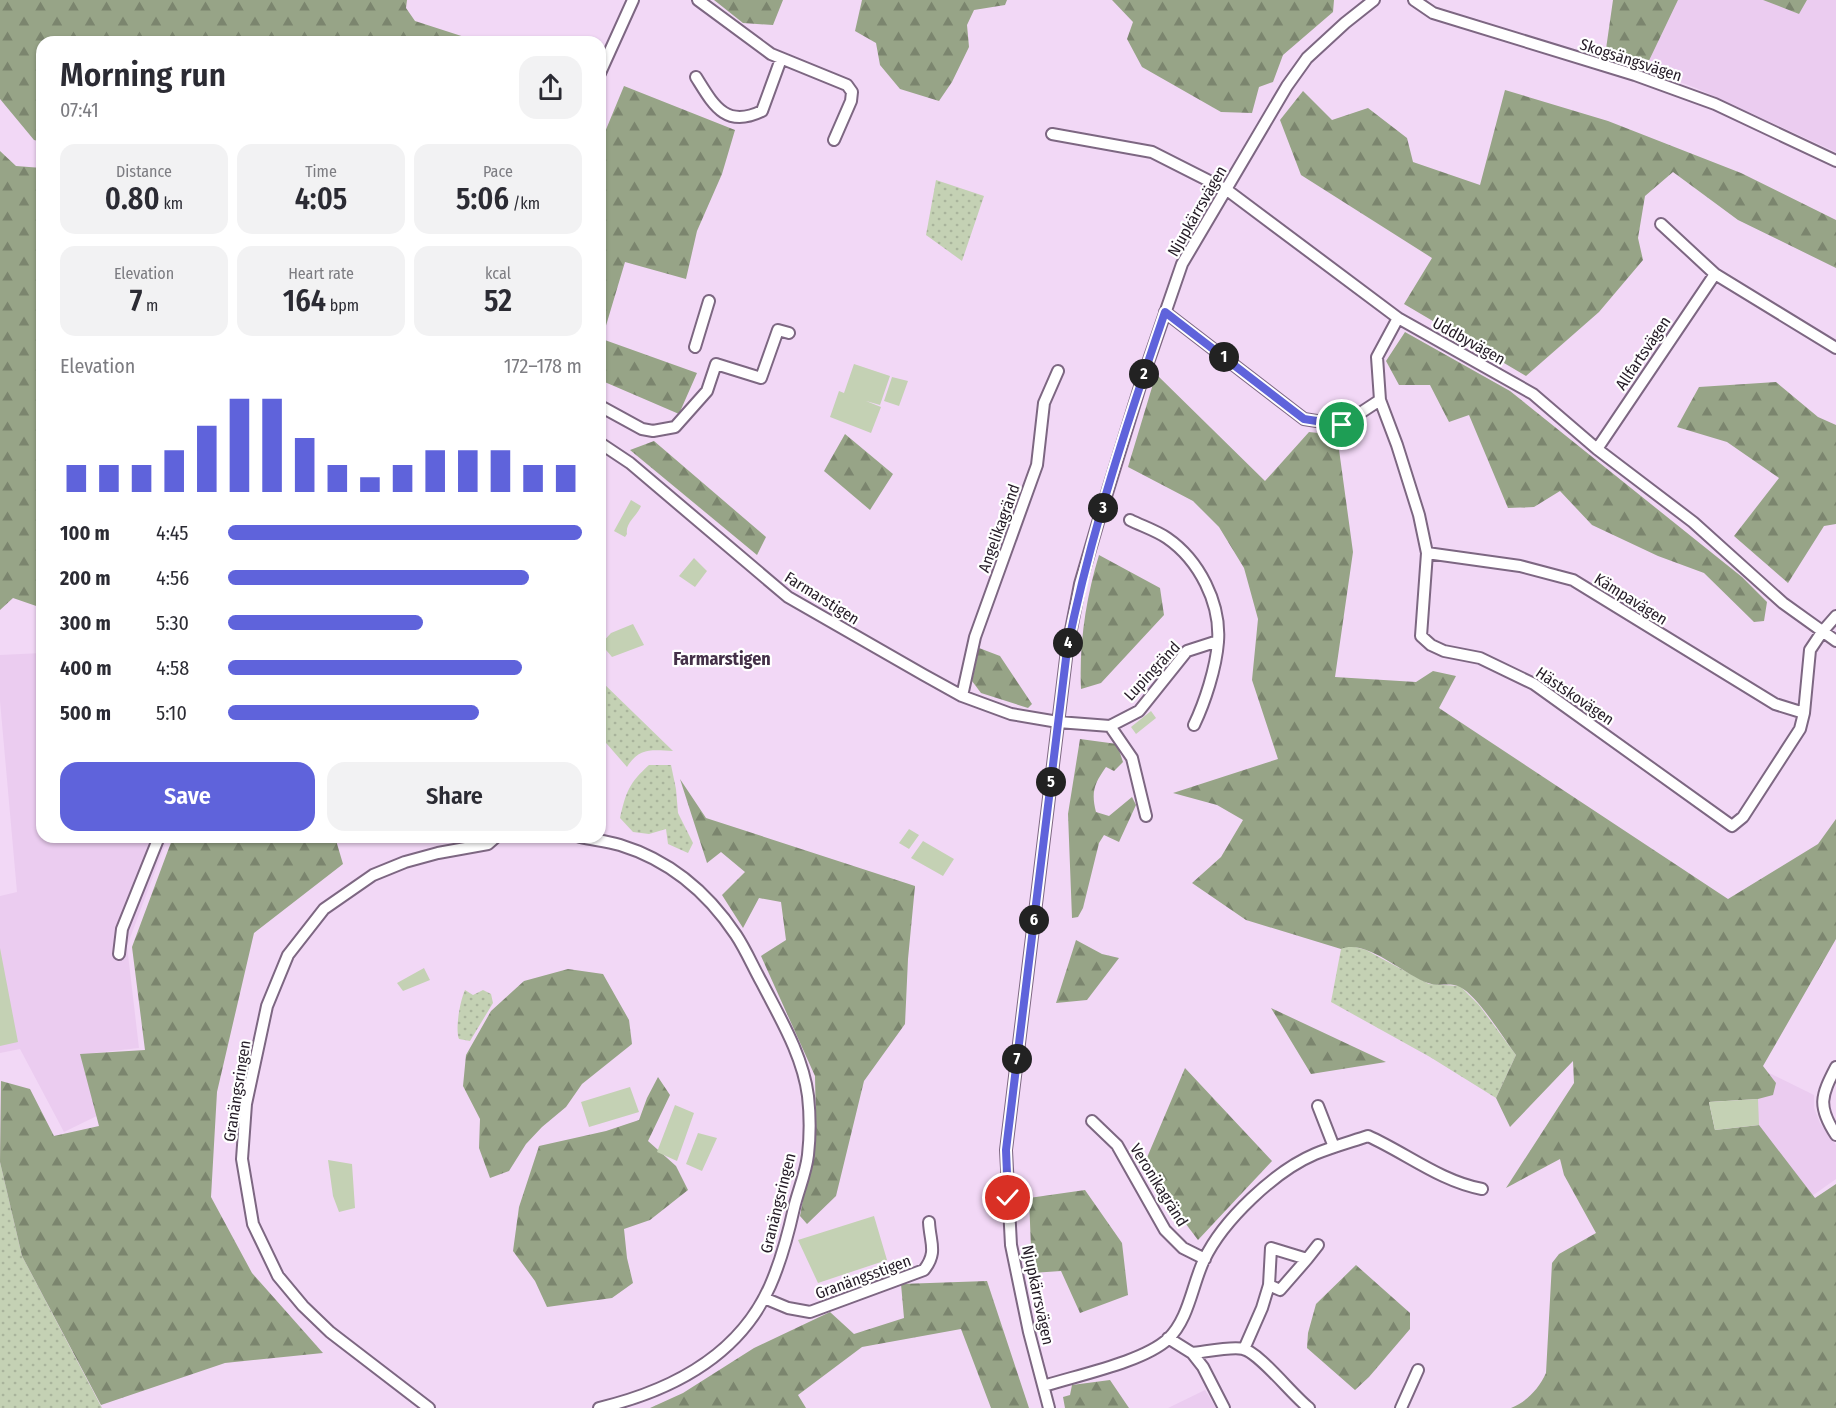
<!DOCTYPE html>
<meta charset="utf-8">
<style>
:root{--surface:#fff;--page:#f2f2f3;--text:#2b2b33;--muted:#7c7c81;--accent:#5f63db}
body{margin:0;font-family:"Fira Sans Condensed",sans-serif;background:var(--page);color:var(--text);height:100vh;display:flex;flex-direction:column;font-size:22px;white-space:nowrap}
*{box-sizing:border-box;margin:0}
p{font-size:20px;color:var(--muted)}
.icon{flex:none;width:33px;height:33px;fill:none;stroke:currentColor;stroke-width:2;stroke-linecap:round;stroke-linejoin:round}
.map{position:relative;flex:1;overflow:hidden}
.details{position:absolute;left:36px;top:36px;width:570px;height:807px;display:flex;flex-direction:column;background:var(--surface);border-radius:18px;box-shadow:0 2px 4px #0004}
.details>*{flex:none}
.pin{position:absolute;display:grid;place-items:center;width:51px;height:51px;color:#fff;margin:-26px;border:3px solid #fff;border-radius:50%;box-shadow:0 2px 6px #0007}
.km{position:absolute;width:30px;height:30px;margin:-15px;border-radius:50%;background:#222;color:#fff;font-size:16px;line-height:30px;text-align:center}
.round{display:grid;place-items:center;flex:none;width:63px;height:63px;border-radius:18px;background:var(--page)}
.overview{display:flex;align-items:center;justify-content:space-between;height:102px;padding:0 24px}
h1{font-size:33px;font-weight:600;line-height:45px}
.metrics{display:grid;grid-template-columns:repeat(3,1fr);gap:9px;height:102px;padding:6px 24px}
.metrics div{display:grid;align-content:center;border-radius:15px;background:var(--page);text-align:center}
.metrics b{font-size:30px;font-weight:600}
.metrics small{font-size:16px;font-weight:400}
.metrics p{font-size:16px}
.chart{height:168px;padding:12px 24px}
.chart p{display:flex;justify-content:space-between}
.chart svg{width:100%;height:108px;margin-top:6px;stroke:var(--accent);stroke-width:6}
.action{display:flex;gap:12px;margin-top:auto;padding:12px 24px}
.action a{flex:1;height:69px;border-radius:18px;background:var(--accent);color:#fff;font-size:24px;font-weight:600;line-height:69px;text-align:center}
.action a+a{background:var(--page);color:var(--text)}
ul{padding:0 24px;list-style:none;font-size:20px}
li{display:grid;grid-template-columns:96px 72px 1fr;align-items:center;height:45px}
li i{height:15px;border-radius:8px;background:var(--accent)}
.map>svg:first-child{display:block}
.built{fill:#ebccf0}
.grass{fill:url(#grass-dots)}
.forest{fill:url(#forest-firs)}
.park{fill:#c4d1b4}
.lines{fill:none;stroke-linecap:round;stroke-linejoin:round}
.street-casing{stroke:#7d6782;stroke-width:14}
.street{stroke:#fff;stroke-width:10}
.route-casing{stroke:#fff;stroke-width:12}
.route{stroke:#5f63db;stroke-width:8}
.labels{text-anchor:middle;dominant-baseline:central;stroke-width:4.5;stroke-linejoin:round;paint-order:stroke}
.street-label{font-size:16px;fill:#241b26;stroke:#fff}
.neighbourhood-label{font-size:18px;font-weight:bold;fill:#443048;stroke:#fff}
</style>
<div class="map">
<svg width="1836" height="1408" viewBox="0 0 1836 1408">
<defs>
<pattern id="grass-dots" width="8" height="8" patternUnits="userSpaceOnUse" patternTransform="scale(1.5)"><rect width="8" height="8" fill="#c4d1b4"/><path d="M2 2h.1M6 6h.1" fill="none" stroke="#a8b39b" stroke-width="1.8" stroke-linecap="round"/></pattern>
<pattern id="forest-firs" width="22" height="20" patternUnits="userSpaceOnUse" patternTransform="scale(1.5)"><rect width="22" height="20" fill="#97a487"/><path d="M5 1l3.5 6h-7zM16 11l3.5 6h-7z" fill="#7b856e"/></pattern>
</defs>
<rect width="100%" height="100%" fill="#f2d8f6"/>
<!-- built -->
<path class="built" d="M 1678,0 L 1763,0 L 1799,14 L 1807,0 L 1836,0 L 1836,152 L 1696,88 L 1645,69 Z
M 42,653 L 42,837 L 168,837 L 127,946 L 139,1048 L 94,1053 L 107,1111 L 64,1132 L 20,1049 L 0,1053 L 0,896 L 17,892 L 0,701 L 0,655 Z
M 1763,1070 L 1814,1095 L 1814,1108 L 1820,1123 L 1836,1145 L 1836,1179 L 1788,1213 L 1715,1130 Z
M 1205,1390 L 1216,1408 L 1168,1408 Z"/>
<!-- grass -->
<path class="grass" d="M 936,180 L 984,196 L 962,261 L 926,235 Z
M 600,680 L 673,751 C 653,750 639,747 627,767 L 600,736 Z
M 649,765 L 671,765 L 676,789 L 678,813 L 693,843 L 688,853 L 668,844 L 666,829 L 649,834 L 633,832 L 620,818 C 626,792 629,783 649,765 Z
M 1348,945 L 1366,950 L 1429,984 L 1460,986 L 1479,1005 L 1516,1055 L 1496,1098 L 1430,1057 L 1331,1002 L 1341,949 Z
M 465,990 L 473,995 L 483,990 L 491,994 L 493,1003 L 470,1041 L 459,1039 C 455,1029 460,1001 465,990 Z
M 0,1162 L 22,1256 L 102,1408 L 0,1408 Z"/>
<!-- forest -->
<path class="forest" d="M 0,0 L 407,0 L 406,8 L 415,21 L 480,42 L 42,42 L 42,142 L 34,140 L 0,99 Z
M 714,0 L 783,0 L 773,25 L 743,23 Z
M 862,0 L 1007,0 L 1005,5 L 974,10 L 967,25 L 969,47 L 952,82 L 939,101 L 900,89 L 880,65 L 876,43 L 855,31 Z
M 1112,0 L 1334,0 L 1333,12 L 1283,55 L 1273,82 L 1259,87 L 1252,113 L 1221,112 L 1142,67 L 1127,39 L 1133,22 Z
M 1613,0 L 1678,0 L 1645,69 L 1606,49 Z
M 1763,0 L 1807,0 L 1799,14 Z
M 624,86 L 735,130 L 722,174 L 697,231 L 686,279 L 625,262 L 602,339 L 697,373 L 679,414 L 600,380 L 600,144 Z
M 1505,90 L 1608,121 L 1741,173 L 1836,220 L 1836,268 L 1738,220 L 1673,172 L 1645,196 L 1638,238 L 1643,260 L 1599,312 L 1526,376 L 1404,304 L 1432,258 L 1301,175 L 1280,120 L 1303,91 L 1332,120 L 1368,108 L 1407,138 L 1413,162 L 1480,185 Z
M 0,151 L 16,166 L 42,168 L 42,608 L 13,598 L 0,610 Z
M 1405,332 L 1510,391 L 1742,577 L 1767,602 L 1764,621 L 1754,622 L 1704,573 L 1658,556 L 1592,525 L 1560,491 L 1534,507 L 1508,508 L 1469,415 L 1449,422 L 1430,385 L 1399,385 L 1386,361 Z
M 1156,374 L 1265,481 L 1309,432 L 1337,435 L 1353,552 L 1335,677 L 1416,682 L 1433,671 L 1456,676 L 1439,708 L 1728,899 L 1818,844 L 1836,819 L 1836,939 L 1763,1066 L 1776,1083 L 1773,1095 L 1758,1099 L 1709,1102 L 1715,1130 L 1759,1125 L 1815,1198 L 1836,1184 L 1836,1408 L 1511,1408 C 1526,1402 1539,1389 1546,1373 L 1552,1263 L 1559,1254 L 1596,1233 L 1564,1175 L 1560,1159 L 1506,1188 L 1574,1083 L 1573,1061 L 1510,1127 L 1496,1098 L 1516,1055 C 1504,1039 1477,995 1460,987 C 1451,982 1438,987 1428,983 C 1404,975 1366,938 1341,949 L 1246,920 L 1192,883 L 1221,857 L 1243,820 L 1217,805 L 1173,793 L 1278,759 L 1252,680 L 1258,619 L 1244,568 L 1219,527 L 1193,501 L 1128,467 Z
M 1776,382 L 1818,417 L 1836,425 L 1836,524 L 1824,526 L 1788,583 L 1734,536 L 1779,478 L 1727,442 L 1677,427 L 1699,387 Z
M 845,434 L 893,474 L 870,510 L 824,471 Z
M 654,441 L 766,537 L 757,555 L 630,450 Z
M 1099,555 L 1160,588 L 1164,615 L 1101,683 L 1081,689 C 1079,643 1086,598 1099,555 Z
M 979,648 L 1000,656 L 1032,704 L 1028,708 L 981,693 L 972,681 Z
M 1080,739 L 1117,744 L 1123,762 L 1114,771 L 1106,767 C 1094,784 1091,792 1096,812 L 1109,816 L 1132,797 L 1136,805 L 1119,842 L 1104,835 L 1099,843 L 1083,908 L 1078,917 L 1072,918 L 1068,814 Z
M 680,779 L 706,818 L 915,886 L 908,959 L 905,1024 L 864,1081 L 836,1196 L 807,1224 L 800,1216 L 816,1127 L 815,1076 L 761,956 L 786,940 L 781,902 L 759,898 L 743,928 L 722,895 L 745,872 L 721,852 L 707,863 Z
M 173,837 L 335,837 L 343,864 L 254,933 L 217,1092 L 211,1197 L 252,1273 L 323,1353 L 225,1363 L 101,1405 L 22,1256 L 0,1162 L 1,1081 L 30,1089 L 54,1136 L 99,1126 L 80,1054 L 145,1050 L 132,947 Z
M 1076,940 L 1102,954 L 1119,958 L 1087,1000 L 1056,1003 Z
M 568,969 L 603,974 L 629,1020 L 632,1044 L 582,1084 L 566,1107 L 542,1127 L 526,1144 L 509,1171 L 490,1178 L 479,1148 L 480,1119 L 463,1086 L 466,1055 L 491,1011 L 524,981 Z
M 1271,1008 L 1386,1062 L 1311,1074 Z
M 1185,1068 L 1272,1161 L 1198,1240 L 1143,1167 Z
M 658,1077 L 670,1095 L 648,1141 L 676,1166 L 688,1190 L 650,1220 L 624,1229 L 627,1258 L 633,1283 L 612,1298 L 547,1307 L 535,1281 L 513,1251 L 519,1207 L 539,1146 L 606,1131 L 639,1120 L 647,1098 Z
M 1085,1190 L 1122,1243 L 1128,1295 L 1080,1313 L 1061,1271 L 1032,1273 L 1029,1198 Z
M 1356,1265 L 1410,1313 L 1410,1329 L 1369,1377 L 1355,1390 L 1307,1348 L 1308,1333 L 1316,1304 Z
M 987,1281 L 1029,1408 L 991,1408 L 961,1329 L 862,1347 L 798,1395 L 806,1408 L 650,1408 L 683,1393 L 754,1348 L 830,1312 L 854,1334 L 904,1318 L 901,1284 Z
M 1110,1380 L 1129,1408 L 1065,1408 L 1063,1397 L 1070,1395 L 1072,1385 Z"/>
<!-- park -->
<path class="park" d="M 854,364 L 890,376 L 880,405 L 866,401 L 881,407 L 871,433 L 830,417 L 839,391 L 844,393 Z
M 892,377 L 908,381 L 899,406 L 884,401 Z
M 631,500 L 641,506 C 637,516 625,523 627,534 L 625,537 L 614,531 Z
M 694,558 L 707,571 L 695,587 L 679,576 Z
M 633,624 L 644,645 L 612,657 L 601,644 L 611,633 Z
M 1151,711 L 1156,718 L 1136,734 L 1131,727 Z
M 909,829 L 919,835 L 909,849 L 899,843 Z
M 923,841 L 954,859 L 943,876 L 911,858 Z
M 0,948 L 18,1042 L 0,1046 Z
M 424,968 L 430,980 L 403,991 L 397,983 Z
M 630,1087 L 639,1112 L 589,1127 L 581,1102 Z
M 1758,1099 L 1759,1125 L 1715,1130 L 1709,1102 Z
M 675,1105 L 694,1113 L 677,1161 L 657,1152 Z
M 698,1133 L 717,1138 L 702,1171 L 686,1164 Z
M 328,1160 L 352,1164 L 355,1208 L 339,1212 L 333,1196 Z
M 874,1216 L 887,1260 L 818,1283 L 798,1240 Z"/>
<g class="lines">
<!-- street casing -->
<g class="street-casing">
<path id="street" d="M 698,0 L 771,54 L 847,85 L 852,92 L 851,101 L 834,140
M 1414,0 L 1433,13 L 1635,75 L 1715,104 L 1836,161
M 600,73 L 633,0
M 696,77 C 713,104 725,129 762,111 L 781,59
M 1052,134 L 1152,152 L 1227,190 L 1398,318 L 1533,394 L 1597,449 L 1693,522 L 1783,603 L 1836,641
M 1661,224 L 1715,274 L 1836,348
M 1165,312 L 1304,419 L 1342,425 L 1380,400
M 1398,318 L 1377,357 L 1380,400 L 1397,445 L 1419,515 L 1427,553 L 1421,636 L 1431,645 L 1444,651 L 1480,658 L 1534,684 L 1732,826 L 1743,817 L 1800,729 L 1804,713 L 1810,650 L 1822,632 L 1836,616
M 695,347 L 709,301
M 600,406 L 642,429 L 653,431 L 675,427 L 707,391 L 716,364 L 761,378 L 778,330 L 789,333
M 600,443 L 630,463 L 788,597 L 924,675 L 962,696 L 1011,714 L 1058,722 L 1110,726 L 1132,758 L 1146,816
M 1597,449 L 1715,274
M 1130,520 C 1142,526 1157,531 1167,538 C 1199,560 1221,603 1218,642 C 1216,668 1205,702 1194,725
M 1427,553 L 1520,566 L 1573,580 L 1775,704 L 1804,713
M 962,696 L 975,637 L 1037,465 L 1044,403 L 1058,371
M 1110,726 L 1139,711 L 1187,651 L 1218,641
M 580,837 C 593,840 607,841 620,845 C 669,860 708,893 736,935 C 746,950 753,967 762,983 C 780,1018 803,1056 808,1096 C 810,1114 810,1137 808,1155 C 806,1173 798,1191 794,1208 C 788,1235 781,1261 770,1286 C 739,1356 670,1391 599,1408
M 119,954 L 122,929 L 159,837
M 1836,1067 C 1821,1096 1817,1106 1836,1135
M 1318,1106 L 1334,1147
M 1092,1121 L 1117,1145 L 1165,1230 L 1183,1248 L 1205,1259
M 1307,1259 L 1318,1245
M 764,1298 L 788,1308 L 810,1312 L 924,1270 C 938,1252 930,1243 929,1222
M 1168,1338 L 1192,1353 L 1203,1367 L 1224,1408
M 1244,1349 L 1262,1308 L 1269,1285 L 1271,1248 L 1307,1259 L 1280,1290 L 1269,1285
M 1192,1353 C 1204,1352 1233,1346 1243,1349 C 1259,1352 1293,1396 1309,1408
M 1044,1386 C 1078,1375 1143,1362 1168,1339 C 1189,1319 1192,1285 1204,1260 C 1223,1220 1275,1171 1315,1154 C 1332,1147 1350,1142 1368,1136 C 1406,1153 1440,1181 1482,1189
M 429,1408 L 330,1332 L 303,1306 L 278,1276 L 253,1224 L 242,1159 L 246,1104 L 267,1006 L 288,955 L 324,909 L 373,875 L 405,862 L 438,853 L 488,844 L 496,837
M 1049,1408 L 1029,1332 L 1011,1245 L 1006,1150 L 1067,650 L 1080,584 L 1099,519 L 1142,380 L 1182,264 L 1287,86 L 1307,58 L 1345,23 L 1374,0
M 1401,1408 L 1418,1370"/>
</g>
<!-- street -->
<use href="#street" class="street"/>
</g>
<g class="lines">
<!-- route casing -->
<g class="route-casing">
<path id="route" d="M 1008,1198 L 1006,1150 L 1067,650 C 1090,535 1127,423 1165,312 L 1304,419 L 1342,425"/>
</g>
<!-- route -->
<use href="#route" class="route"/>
</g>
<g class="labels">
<!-- street labels -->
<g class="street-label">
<text transform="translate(1631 60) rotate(18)">Skogsängsvägen</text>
<text transform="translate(1197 211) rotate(-60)">Njupkärrsvägen</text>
<text transform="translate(1469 341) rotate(29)">Uddbyvägen</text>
<text transform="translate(1643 353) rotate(-56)">Allfartsvägen</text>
<text transform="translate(999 528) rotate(-70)">Angelikagränd</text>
<text transform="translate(822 598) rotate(32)">Farmarstigen</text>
<text transform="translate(1631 599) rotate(32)">Kämpavägen</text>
<text transform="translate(1152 671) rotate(-47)">Lupingränd</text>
<text transform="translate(1575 696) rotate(34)">Hästskovägen</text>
<text transform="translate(237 1091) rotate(-81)">Granängsringen</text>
<text transform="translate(1159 1185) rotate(58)">Veronikagränd</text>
<text transform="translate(778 1203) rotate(-76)">Granängsringen</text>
<text transform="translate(863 1277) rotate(-20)">Granängsstigen</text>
<text transform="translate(1038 1295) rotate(78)">Njupkärrsvägen</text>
</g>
<!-- neighbourhood labels -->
<g class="neighbourhood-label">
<text x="722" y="659">Farmarstigen</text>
</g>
</g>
</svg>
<div class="pin" style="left:1342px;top:425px;background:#1e9e55"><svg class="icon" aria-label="arrive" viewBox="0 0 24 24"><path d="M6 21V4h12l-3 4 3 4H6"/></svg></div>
<div class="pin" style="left:1008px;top:1198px;background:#d93025"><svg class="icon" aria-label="check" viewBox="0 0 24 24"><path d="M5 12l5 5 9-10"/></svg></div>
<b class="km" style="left:1224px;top:357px">1</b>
<b class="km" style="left:1144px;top:374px">2</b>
<b class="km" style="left:1103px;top:508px">3</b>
<b class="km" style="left:1068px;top:643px">4</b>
<b class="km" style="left:1051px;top:782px">5</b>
<b class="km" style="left:1034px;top:920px">6</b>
<b class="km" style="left:1017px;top:1059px">7</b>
<section class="details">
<div class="overview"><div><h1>Morning run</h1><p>07:41</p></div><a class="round"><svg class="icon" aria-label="share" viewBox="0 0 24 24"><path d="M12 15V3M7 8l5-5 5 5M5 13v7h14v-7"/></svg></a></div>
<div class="metrics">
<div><p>Distance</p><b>0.80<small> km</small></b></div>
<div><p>Time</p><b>4:05</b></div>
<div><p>Pace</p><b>5:06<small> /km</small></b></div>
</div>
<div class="metrics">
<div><p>Elevation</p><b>7<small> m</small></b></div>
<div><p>Heart rate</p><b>164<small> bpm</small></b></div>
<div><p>kcal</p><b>52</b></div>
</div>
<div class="chart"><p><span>Elevation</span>172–178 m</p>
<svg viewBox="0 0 160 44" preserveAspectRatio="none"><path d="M5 44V33M15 44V33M25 44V33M35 44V27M45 44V17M55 44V6M65 44V6M75 44V22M85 44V33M95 44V38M105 44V33M115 44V27M125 44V27M135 44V27M145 44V33M155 44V33"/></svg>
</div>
<ul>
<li><b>100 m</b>4:45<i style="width:100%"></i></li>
<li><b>200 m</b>4:56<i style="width:85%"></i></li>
<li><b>300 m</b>5:30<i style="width:55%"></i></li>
<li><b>400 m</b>4:58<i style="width:83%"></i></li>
<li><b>500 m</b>5:10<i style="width:71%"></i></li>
</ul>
<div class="action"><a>Save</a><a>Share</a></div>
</section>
</div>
